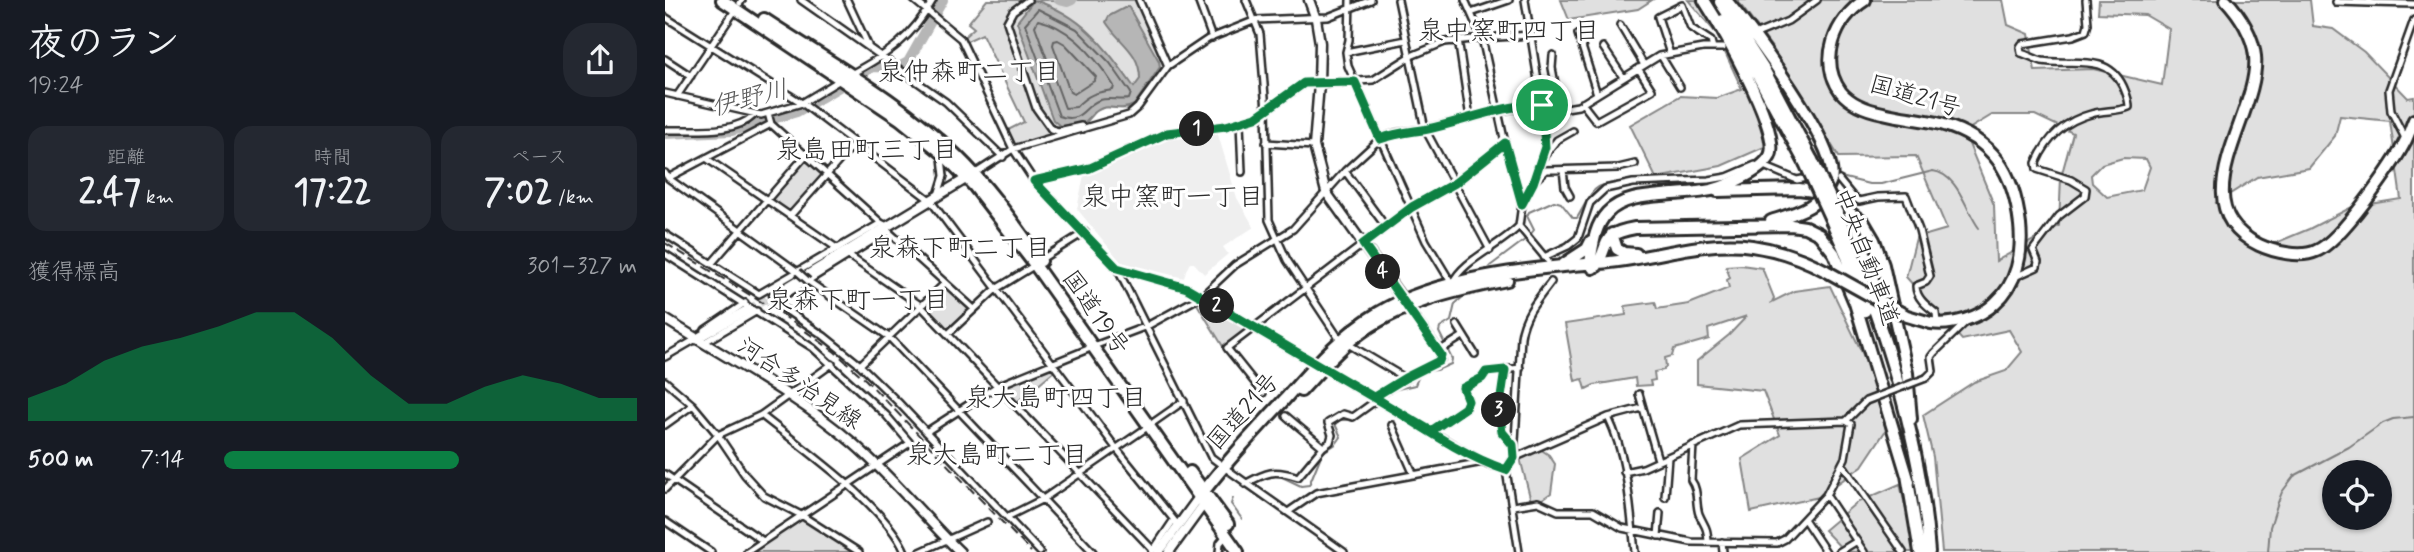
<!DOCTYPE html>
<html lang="ja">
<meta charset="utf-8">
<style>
:root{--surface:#171b24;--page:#242831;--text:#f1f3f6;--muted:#9ea1a6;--accent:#0b8043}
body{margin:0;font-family:Mynerve,"Klee One",sans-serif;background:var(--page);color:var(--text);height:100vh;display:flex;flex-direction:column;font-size:26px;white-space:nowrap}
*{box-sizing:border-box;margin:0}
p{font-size:23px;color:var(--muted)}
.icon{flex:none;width:38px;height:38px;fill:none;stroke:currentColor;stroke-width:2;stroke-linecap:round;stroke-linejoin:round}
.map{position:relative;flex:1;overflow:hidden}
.sheet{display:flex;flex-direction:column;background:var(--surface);width:665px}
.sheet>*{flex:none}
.fabs{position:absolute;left:1657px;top:460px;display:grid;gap:14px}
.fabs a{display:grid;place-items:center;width:70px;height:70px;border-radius:50%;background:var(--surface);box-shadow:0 2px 5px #0004;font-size:35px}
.pin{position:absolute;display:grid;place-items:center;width:60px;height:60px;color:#fff;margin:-30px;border:4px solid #fff;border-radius:50%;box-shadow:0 2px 7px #0007}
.km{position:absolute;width:35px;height:35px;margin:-18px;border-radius:50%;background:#222;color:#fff;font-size:19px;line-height:35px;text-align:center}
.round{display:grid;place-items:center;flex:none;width:74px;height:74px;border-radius:28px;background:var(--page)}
.headline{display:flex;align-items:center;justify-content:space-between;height:119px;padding:0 28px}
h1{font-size:38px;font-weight:700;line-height:52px}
.metrics{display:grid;grid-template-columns:repeat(3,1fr);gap:10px;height:119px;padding:7px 28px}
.metrics div{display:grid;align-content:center;border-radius:18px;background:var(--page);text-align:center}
.metrics b{font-size:35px;font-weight:700}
.metrics small{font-size:19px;font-weight:400}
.metrics p{font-size:19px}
.chart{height:196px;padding:14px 28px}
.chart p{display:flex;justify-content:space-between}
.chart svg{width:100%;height:126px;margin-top:7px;fill:var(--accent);opacity:.7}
ul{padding:0 28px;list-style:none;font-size:23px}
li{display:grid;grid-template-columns:112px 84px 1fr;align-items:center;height:52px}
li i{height:18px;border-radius:9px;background:var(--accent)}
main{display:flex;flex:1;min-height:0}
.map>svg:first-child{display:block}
.built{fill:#efefef}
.green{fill:#e0e0e0;stroke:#868686;stroke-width:2;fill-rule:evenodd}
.water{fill:#b6b6b6;stroke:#7e7e7e;stroke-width:2}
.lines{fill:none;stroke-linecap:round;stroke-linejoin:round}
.shore{stroke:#636363;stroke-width:2}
.stream{stroke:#7e7e7e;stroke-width:2}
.river{stroke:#b6b6b6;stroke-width:10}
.secondary-tunnel{stroke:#d5d5d5;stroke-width:8;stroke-dasharray:8 4;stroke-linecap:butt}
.street-casing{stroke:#2b2b2b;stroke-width:10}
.secondary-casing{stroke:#2b2b2b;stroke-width:13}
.highway-casing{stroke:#2b2b2b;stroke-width:16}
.street{stroke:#fff;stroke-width:5}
.secondary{stroke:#fff;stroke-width:8}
.highway{stroke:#fff;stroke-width:10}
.rail{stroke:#2b2b2b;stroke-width:2;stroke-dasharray:10 5;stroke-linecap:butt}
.street-bridge-casing{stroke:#2b2b2b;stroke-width:10;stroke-linecap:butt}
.highway-bridge-casing{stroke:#2b2b2b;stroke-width:16;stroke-linecap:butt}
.street-bridge{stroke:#fff;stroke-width:5}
.highway-bridge{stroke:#fff;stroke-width:10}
.route-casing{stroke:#fff;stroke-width:14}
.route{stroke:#0b8043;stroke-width:9}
.labels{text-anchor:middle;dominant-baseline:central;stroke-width:6;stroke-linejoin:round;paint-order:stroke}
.street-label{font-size:24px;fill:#2b2b2b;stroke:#fff}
.neighbourhood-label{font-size:26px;fill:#2b2b2b;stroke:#fff}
.water-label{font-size:26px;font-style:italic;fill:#5c5c5c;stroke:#fff}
</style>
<main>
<section class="sheet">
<div class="headline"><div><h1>夜のラン</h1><p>19:24</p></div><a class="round"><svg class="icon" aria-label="share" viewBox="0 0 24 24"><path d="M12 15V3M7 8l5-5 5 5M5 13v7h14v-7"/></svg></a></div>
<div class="metrics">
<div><p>距離</p><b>2.47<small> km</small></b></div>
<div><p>時間</p><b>17:22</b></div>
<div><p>ペース</p><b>7:02<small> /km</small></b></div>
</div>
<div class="chart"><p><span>獲得標高</span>301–327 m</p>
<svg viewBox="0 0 160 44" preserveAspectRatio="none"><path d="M0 44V36L10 31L20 23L30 18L40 15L50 11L60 6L70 6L80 15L90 28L100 38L110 38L120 32L130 28L140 31L150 36L160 36V44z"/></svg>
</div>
<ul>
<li><b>500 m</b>7:14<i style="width:57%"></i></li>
</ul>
</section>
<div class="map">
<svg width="1749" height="552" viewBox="0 0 1749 552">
<rect width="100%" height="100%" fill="#fff"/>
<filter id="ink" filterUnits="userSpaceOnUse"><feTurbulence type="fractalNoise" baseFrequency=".0143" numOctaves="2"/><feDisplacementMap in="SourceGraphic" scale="14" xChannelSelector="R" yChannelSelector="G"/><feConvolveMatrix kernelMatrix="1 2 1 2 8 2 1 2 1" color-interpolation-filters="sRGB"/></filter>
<g filter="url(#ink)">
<!-- built -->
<path class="built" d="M 552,131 L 572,198 L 589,227 L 558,247 L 563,254 L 539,274 L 529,263 L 525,263 L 521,270 L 519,278 L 456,262 L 412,209 L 419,175 L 501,136 Z"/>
<!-- green -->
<path class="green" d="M 322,0 L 472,0 L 498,59 L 499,67 L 474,103 L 467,109 L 440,107 L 431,111 L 418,126 L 350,145 L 343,130 L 359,122 L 317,34 L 302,41 L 299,37 L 309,28 L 303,23 Z
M 896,0 L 987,0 L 973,9 L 904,20 Z
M 1023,0 L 1031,0 C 1063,47 1084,93 1104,145 L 1056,166 L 991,178 L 965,125 L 1015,96 L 1052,98 L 1077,89 L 1051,33 Z
M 1072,0 L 1338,0 L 1343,25 L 1364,34 L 1370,71 L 1428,69 L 1497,85 L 1504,29 L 1480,15 L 1433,13 L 1434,0 L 1645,0 L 1648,26 L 1668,29 L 1699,52 L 1743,98 L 1749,97 L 1749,552 L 1277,552 L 1268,457 L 1258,415 L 1309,382 L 1341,371 L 1357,352 L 1344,330 L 1297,340 L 1241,277 L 1251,238 L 1282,229 L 1251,156 L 1174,157 L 1108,49 ZM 1327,115 L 1370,115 L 1408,133 L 1396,177 L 1394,226 L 1331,261 L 1329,205 L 1299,132 ZM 1675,116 L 1725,121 L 1736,199 L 1687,207 L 1644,229 L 1596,249 L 1551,203 L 1592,177 L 1644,168 L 1670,136 ZM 1458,158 L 1481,159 L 1485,167 L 1477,190 L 1442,197 L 1427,183 L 1426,175 L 1437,164 ZM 1670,472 L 1715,472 L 1715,518 L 1670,518 Z
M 140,159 L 159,175 L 126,211 L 124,211 L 107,200 L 107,198 Z
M 1076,265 L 1097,268 L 1109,298 L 1107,302 L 1129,291 L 1165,286 L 1204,367 L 1221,430 L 1197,466 L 1154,497 L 1086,512 L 1077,459 L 1115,435 L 1098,391 L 1032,384 L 1032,361 L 1064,335 L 1082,316 L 1043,329 L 1044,339 L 1009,349 L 1007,356 L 1000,358 L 1001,367 L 999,368 L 999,370 L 989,372 L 990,380 L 985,381 L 986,385 L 971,386 L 970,378 L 929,385 L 921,389 L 918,379 L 910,381 L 900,324 L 961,315 L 960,306 L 990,302 L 992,309 L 1024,304 L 1064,288 L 1062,280 L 1065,278 L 1061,266 Z
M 280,286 L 305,309 L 305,311 L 285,330 L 282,330 L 260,307 L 260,305 Z
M 538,301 L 582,327 L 582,331 L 559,348 L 532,304 Z
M 384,367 L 389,371 L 352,402 L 338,388 L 338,386 Z
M 875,449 L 884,455 L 890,464 L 886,493 L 876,500 L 866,501 L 855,458 Z
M 1235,484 L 1251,552 L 1180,552 L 1159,530 L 1191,503 Z
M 133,519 L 137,519 L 189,552 L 88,552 Z"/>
<!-- water -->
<path class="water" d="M 369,0 C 419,16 440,47 469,87 L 475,79 C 475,51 454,43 441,22 L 444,16 L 463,6 L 494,61 L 495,67 L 469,105 C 446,116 444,94 420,122 L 395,126 L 388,120 L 352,22 Z"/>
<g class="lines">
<!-- shore -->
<path class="shore" d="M 373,9 L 412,29 L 445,63 L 466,93 L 464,99 C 455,101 444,97 435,100 C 418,105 418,124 394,116 L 360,24 Z
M 373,20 C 406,27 432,59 449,86 L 448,90 C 432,92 423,94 411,107 L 400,108 L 370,26 Z
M 393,40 L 400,44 L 431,77 L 429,81 L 409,94 L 405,92 L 388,45 L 389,41 Z"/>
<!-- stream -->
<path class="stream" d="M 1104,165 L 1114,170
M 1050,176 L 1063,173 L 1091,161
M 1176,177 L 1204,184 L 1216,184 L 1268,171 C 1293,174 1301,211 1314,228
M 865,235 L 869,230 L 862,216 L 864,212 L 889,201 L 896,203 L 908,218 L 912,218 C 931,186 925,185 964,181
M 825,266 L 861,239
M 780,344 L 774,332 L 775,328 L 786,321 L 790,304 L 800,295
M 760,371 L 772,370 L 786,364 L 787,359 L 782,349
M 717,400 L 728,390 L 750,385 L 755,373
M 593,481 L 613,475 L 636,486 L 644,485 L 657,453 L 671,444 L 676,437 L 670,424 L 675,420 L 689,420 L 713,403
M 568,498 L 566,504 L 577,519
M 559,552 L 560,545
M 1603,552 L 1605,527 L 1612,505 L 1617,492 L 1629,476 L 1684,447 L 1718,423 L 1728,419 L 1749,417"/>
<!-- river -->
<path class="river" d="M 394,0 L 402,2 L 407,0
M 195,75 L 207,67 L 232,68 L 243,62 L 278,0
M 0,134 L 67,131 L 132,112 L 176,86"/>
<!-- secondary-tunnel -->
<path class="secondary-tunnel" d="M 84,309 L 109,295"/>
<!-- street casing -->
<g class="street-casing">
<path id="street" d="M 136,0 L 281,102 L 338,157
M 182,0 L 203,45
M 249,0 L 296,39 L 348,149 L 369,181 L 452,268 L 546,457 L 558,466
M 363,0 L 348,11 L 342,22 L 371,108 L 386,129 L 393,131 L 416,126 L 418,129
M 474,0 L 503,66
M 533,0 L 547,38
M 581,0 L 595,34 L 601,110 L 604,220 L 622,260 L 675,340
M 685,0 L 684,40 L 681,52 L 683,66 L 761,241 L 787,284 C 797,260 834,247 854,226 L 857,204 L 840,143 L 817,38 L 800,0
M 733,0 L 760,129 L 825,250
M 1672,0 L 1671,2 L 1704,3
M 1705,0 L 1704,3 L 1749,4
M 75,3 L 77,0
M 806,13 L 844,0
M 0,17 L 137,103 L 265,200 L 451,448 L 513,525
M 955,25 L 979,65
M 1094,33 L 1123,21 L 1152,0
M 913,34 L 932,94
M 793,39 L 805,118
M 938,47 L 958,77
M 681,52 L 741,40
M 1005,54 L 993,17 L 1017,5 L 1026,28 L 1046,41 L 1048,48
M 996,56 L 1015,87
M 0,59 L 26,76
M 186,74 C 223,54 247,38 268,0
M 0,93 L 96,115 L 137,103 L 175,80
M 12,96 L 71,9
M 877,99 L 890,84 L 887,68 L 888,55
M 917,103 L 931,121 L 987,90 L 973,68
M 103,113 L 106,124 L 216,223 L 222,226 L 223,231 L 309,309
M 575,122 L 577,172
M 0,130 C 26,129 69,135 89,115
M 1741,140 L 1726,111 L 1724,90 L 1749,20
M 601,143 L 649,146
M 879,156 L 892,140 L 908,131
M 41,158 L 173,249
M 1101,167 L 1132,180 L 1148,177
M 898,170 L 900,187 L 905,196
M 680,171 L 721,227
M 0,173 L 3,178 L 133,272
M 309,174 L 348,149 L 464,115 L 473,107 L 503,66 L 543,39 L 591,20 L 663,17 L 706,0
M 3,178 L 106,124
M 871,179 L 881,170 L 953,168 L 970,164
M 1174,180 L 1188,197 L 1194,201 L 1213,197 L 1241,196 L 1254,230 L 1265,276 L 1261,282 L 1251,286 C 1251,298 1262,306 1271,313 L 1272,323
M 369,181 L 425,168 L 502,133 L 561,126 L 591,117 L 640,83 L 654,84 L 708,80 L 746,56 L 780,42 L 817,38 L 867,35
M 273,195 L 279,176 L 277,158
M 857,204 L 868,183 L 880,147 L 877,105 L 860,0
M 125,216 L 190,143
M 854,226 L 883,261
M 223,231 L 109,302 L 159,336 L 195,365 L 233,402 L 375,552
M 0,234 L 94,294 L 216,223
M 0,254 L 148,348 L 221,415 L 245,443 L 82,552
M 184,256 L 255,305 L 488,550
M 879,257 L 903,246 L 913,238 L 925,203 L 940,189 L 968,183 L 1044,180 L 1062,177 L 1090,165
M 375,260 L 420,232
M 47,263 L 141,155
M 452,268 L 522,288 L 818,462 L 841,470
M 1350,277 L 1372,267 L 1373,262 L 1368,250 L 1394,216 L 1420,196 L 1421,189 L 1406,180 L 1372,169 L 1371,163 C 1382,138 1399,121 1426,114 C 1439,110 1452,112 1464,107 C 1464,99 1461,93 1458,86 C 1442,52 1405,66 1377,61 C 1370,59 1363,55 1356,53 L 1355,47 L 1357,44 L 1408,36 L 1421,31 L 1423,24 L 1421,0
M 143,281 L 224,337 L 428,552
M 792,325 L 810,354
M 40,330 L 80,303
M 283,334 L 331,289 L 370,265
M 38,343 L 92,311
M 434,344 L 482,326 L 537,296 L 570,265 L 628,229 L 680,171 L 715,139 L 731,133 L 760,129 L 834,111 L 870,105 L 877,105 L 889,110 L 913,106 L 994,56 L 1038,48 L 1058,48
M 683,344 L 740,378
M 774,351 L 798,336
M 0,357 L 31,339
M 195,365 L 280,283
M 840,370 L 834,411 L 837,432 L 848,445
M 1261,378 L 1268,371 L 1266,357 L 1269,353 L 1301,322
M 0,381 L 28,405 L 53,435 L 80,475 L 99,496 L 136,515 L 194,552
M 598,393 L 562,348 L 747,207 L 790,183 L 840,143
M 974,394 L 993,460
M 709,397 L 776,359 L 774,350 L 742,306
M 96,415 C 136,447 221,506 240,552
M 621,416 L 658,447
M 943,417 C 963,458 965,507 970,552
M 489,422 L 519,401
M 0,425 L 28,405
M 727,425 L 749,475
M 766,431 L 800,408 L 803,401 L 798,388 L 817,378 L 821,372 L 855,368
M 261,432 L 332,386 L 428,347
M 1028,445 L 1026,480 C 1034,491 1030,502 1034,514 C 1040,528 1042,525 1043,542
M 849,458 L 943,417 L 977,408
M 1178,465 L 1238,552
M 563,470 L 679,552
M 959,472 L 978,468 L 1074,425 L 1181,421 L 1201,401
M 0,474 L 98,541
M 580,484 C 602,472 609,469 633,477 L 658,447 L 665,442 L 667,435 L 663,423 L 678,414 L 688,417 L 713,399
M 0,489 L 53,435 L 96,415 L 167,364
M 1161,495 L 1180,458 L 1186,424 L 1181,421
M 1000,497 L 1003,457
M 848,506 L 873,502 L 893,511 L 928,511 L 957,528 L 1026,542 L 1112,543 L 1120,539 L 1161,495 L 1199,552
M 623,512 L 651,493 L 818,462
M 342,517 L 378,499 L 484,426
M 1139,519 L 1161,552
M 0,521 L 46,552
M 993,536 L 995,513
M 1057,542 L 1058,552
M 255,552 L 322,522
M 487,552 L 508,521
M 554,552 L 555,543 L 561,536
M 854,552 L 841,470 L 849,458 L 856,337 C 859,315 873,299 886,282
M 1174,552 L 1192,541"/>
</g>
<!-- secondary casing -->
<g class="secondary-casing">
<path id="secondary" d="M 644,0 L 651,19 L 655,43 L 654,84 L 649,146 L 661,192 L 741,304
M 109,295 L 304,177
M 0,319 C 63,359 132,395 189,444 C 227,477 259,517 295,552
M 31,339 L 84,309
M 494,552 L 534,497
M 504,552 L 539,504"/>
</g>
<!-- highway casing -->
<g class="highway-casing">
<path id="highway" d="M 57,0 L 235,119 L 276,152 L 309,186 L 370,265 L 573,552
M 1061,0 C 1084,28 1176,148 1166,180 C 1157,207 1131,213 1106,221
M 1200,0 C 1170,19 1153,61 1176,92 C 1186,104 1203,110 1218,113 C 1237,118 1257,119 1276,124 C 1329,139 1349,173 1355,225 C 1358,254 1352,284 1330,303 C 1315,318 1287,326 1266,323
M 1561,0 C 1575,15 1588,36 1590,56 C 1596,114 1512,205 1594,245 C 1609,252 1636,258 1651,251 C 1675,242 1729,164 1741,140 C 1744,134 1746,127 1749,120
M 1055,2 L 1100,71 L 1147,160
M 99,19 C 164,62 236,101 292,156 C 325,188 350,225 376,261
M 1058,20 L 1093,76 L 1140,163
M 1052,191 L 1134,189 L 1155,192
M 1162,196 L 1199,223 L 1209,240 L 1218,265 L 1242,373 L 1246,419
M 1174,217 C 1217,323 1256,437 1264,552
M 1167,222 L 1181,254 L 1200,311
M 947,234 L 952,249 L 959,253 L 971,254
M 899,264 L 922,249 L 926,241
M 932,266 C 945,241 936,234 970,228 L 1126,225 L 1140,227 L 1154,234 L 1169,253 L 1190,303 L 1244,482
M 928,268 L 925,263 C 928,246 929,227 942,213 C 958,196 986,196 1008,194 C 1018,193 1029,193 1040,191 C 1057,189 1096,172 1105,156 C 1117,131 1055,25 1039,0
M 636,391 C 653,373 670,352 690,337 C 734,303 788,291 842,280
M 525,472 L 563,524
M 1242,475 L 1255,552
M 536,495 C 562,461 591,430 620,399 C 648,367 676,335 713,313 C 772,277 866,268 934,263 C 984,260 1036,239 1087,246 C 1115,250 1137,258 1161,271"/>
</g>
<!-- street -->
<use href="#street" class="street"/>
<!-- secondary -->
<use href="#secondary" class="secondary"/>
<!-- highway -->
<use href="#highway" class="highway"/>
<!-- rail -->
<path class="rail" d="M 0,243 L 116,314 L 170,352 L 201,380 L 366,552"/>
<!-- street-bridge casing -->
<g class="street-bridge-casing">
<path id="street-bridge" d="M 133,272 L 143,281
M 1201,401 L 1261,378"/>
</g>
<!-- highway-bridge casing -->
<g class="highway-bridge-casing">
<path id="highway-bridge" d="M 1147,160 L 1174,217
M 1140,163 L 1167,222
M 1161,271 L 1242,316 L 1266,323"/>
</g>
<!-- street-bridge -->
<use href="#street-bridge" class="street-bridge"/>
<!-- highway-bridge -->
<use href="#highway-bridge" class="highway-bridge"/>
</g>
</g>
<g class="lines" filter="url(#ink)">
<!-- route casing -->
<g class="route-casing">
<path id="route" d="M 877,105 C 839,104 800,121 763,129 C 746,132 731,133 715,139 L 690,82 L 639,83 L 591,117 L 561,126 L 502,133 L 425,168 L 369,181 L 452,268 L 522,288 L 766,431 L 800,408 L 803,401 L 798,388 L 817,378 L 821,372 L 840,370 L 834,411 L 837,432 L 848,445 L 849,458 L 841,470 C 794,454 752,423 709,397 L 740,378 L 774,361 L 776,355 L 698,244 L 747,207 L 790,183 L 840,143 L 857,204 L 868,183 L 880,147 L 877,105"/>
</g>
<!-- route -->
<use href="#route" class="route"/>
</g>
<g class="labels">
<!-- street labels -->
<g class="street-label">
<text transform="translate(1250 97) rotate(16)">国道21号</text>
<text transform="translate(1200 257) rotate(69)">中央自動車道</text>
<text transform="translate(430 313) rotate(55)">国道19号</text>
<text transform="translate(134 384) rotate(34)">河合多治見線</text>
<text transform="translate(579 412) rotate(-48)">国道21号</text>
</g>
<!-- neighbourhood labels -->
<g class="neighbourhood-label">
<text x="844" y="32">泉中窯町四丁目</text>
<text x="304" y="73">泉仲森町二丁目</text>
<text x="202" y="151">泉島田町三丁目</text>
<text x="508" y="198">泉中窯町一丁目</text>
<text x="295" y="249">泉森下町二丁目</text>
<text x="193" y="301">泉森下町一丁目</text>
<text x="391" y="399">泉大島町四丁目</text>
<text x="332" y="456">泉大島町二丁目</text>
</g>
<!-- water labels -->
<g class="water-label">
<text transform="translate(85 99) rotate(-14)">伊野川</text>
</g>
</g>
</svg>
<div class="fabs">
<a><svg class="icon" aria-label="locate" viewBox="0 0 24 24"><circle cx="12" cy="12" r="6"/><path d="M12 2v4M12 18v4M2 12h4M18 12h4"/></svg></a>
</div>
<div class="pin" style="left:877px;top:105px;background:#1e9e55"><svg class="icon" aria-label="arrive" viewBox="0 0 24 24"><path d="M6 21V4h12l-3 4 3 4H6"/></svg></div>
<b class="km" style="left:532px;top:129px">1</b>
<b class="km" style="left:552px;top:306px">2</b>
<b class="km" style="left:834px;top:410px">3</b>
<b class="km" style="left:718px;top:272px">4</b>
</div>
</main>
